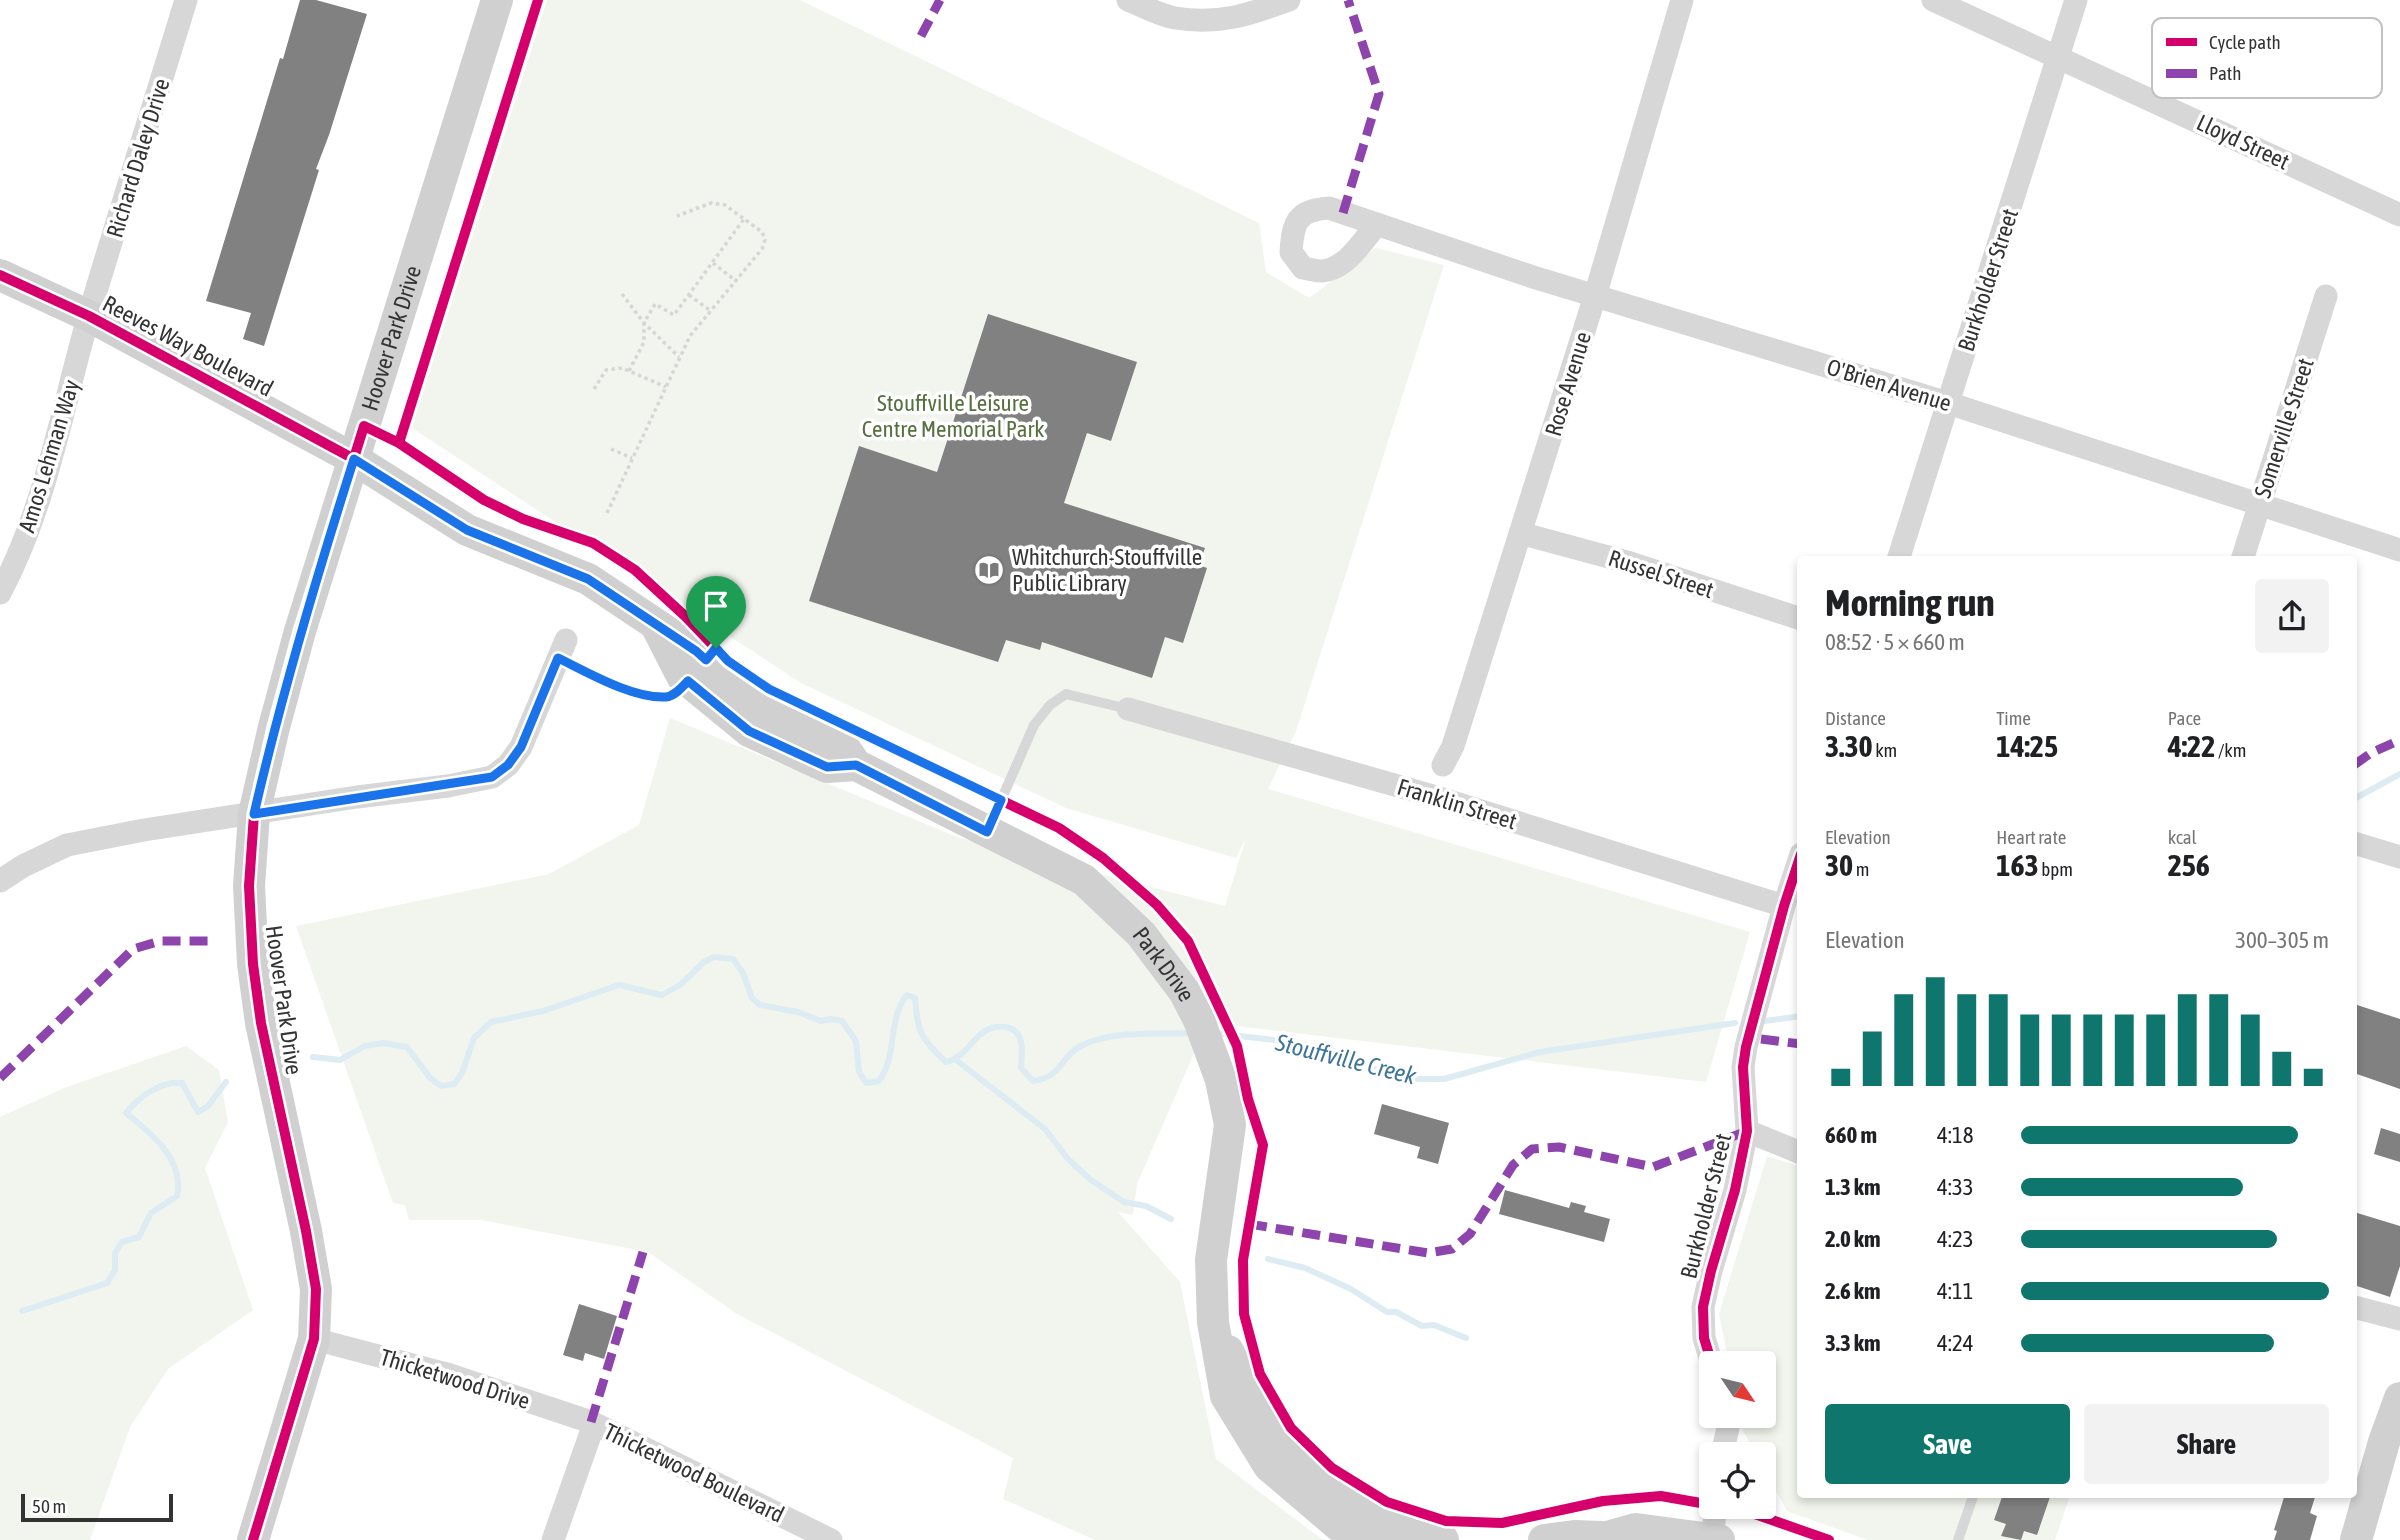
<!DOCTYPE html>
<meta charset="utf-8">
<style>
:root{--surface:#fff;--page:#f2f2f2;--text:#202124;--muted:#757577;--accent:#0f766e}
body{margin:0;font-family:"Asap Condensed",sans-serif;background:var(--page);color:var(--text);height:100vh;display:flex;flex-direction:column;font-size:26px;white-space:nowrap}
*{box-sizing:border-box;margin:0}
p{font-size:23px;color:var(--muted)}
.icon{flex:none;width:38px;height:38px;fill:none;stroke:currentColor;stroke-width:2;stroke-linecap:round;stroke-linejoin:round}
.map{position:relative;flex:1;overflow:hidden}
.details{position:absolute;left:1797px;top:556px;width:560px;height:942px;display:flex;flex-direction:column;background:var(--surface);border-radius:7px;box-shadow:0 4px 10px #0003}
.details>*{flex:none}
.needle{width:46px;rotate:125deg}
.controls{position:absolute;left:1699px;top:1351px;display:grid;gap:14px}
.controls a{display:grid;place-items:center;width:77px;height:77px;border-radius:7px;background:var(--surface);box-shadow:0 4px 10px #0003;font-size:35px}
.scale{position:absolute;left:21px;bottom:18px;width:152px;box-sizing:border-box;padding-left:7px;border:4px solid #333;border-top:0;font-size:19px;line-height:24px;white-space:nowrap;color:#333;-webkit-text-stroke:5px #fff;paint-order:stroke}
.pin{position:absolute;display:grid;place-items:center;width:60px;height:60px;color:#fff;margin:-72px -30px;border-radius:50% 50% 50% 0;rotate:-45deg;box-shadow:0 0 7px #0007}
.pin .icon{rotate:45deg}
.round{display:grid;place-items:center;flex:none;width:74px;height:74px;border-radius:7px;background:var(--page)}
.head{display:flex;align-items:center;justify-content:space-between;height:119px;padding:0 28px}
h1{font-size:38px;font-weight:700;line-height:52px}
.metrics{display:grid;grid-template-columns:repeat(3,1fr);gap:10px;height:119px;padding:7px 28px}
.metrics div{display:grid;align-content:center}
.metrics b{font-size:30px;font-weight:700}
.metrics small{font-size:19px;font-weight:400}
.metrics p{font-size:19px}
.chart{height:196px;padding:14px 28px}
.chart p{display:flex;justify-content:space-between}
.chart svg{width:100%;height:126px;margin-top:7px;stroke:var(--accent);stroke-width:6}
.button{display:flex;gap:14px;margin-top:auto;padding:14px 28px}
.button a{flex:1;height:80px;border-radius:7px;background:var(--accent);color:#fff;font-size:28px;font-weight:700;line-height:80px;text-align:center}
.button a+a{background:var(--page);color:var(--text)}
ul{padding:0 28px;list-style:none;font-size:23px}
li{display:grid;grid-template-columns:112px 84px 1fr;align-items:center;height:52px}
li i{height:18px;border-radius:9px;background:var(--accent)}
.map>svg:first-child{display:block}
.green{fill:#f1f5ed}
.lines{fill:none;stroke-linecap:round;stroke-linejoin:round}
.stream{stroke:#ddebf3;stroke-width:6}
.building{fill:#818181}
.path{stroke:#d6d6d6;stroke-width:3.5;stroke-dasharray:3.5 3.5;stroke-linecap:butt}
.lane{stroke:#d7d7d7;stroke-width:10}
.street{stroke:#d7d7d7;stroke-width:23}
.secondary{stroke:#d0d0d0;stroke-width:32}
.quiet{stroke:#8e44ad;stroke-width:9;stroke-dasharray:18 9;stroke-linecap:butt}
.cycleway-casing{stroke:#fff;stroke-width:15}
.cycleway{stroke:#d6006c;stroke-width:10}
.route-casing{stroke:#fff;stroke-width:14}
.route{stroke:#1a73e8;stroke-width:9}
.labels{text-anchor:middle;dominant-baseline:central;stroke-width:7;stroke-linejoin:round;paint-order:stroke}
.street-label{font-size:23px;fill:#333;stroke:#fff}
.park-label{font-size:23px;fill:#56703f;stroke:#fff}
.poi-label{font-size:23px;fill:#333;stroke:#fff;text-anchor:start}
.water-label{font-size:24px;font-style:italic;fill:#3f7597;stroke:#fff}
.key{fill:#fff;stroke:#c2c2c2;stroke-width:2}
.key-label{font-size:19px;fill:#333}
</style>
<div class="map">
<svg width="2400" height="1540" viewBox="0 0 2400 1540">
<rect width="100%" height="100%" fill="#fff"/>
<!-- green -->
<path class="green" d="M 547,0 L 800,0 L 1259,223 L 1266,272 L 1309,298 L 1376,248 L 1444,265 L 1296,731 L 1268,789 L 1750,932 L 1706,1082 L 1187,1020 L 1198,1044 L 1137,1184 L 1133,1215 L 1118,1212 L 1180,1282 L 1216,1459 L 1323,1540 L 1095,1540 L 1003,1499 L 1013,1458 L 737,1314 L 648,1252 L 481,1220 L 409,1220 L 405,1205 L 393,1203 L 296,926 L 549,874 L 639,825 L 670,718 L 957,837 L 1225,906 L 1246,838 L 1236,858 L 1066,808 L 801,683 L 412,428 Z
M 186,1046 L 219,1070 L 228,1122 L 205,1168 L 253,1310 L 168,1369 L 130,1427 L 90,1540 L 0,1540 L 0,1117 L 64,1088 Z
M 1767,1156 L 1801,1167 L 1801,1494 L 2070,1495 L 2055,1540 L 1868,1540 L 1787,1511 L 1764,1469 L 1764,1454 L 1756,1454 L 1742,1429 L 1739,1416 L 1764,1416 L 1764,1363 L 1729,1363 L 1719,1314 Z"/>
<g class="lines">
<!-- stream -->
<path class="stream" d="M 2354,799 L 2400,774
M 1765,1021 L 1801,1016
M 1214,1033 L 1299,1043 L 1337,1052 L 1386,1074 L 1410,1079 L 1444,1079 L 1540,1052 L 1735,1023
M 313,1057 L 340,1060 L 365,1046 L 383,1043 L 407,1047 L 430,1078 L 441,1086 L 454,1084 L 462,1073 L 474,1038 L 491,1022 L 543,1011 L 619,985 L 662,995 L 680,985 L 704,962 L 714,957 L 733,959 L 743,973 L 752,998 L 760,1005 L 798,1012 L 821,1021 L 831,1019 L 842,1021 L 856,1041 L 859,1072 L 866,1083 L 879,1081 C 898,1056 887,1019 907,995 L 915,998 C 918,1034 920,1037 946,1062 C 972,1056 974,1024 1005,1027 C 1026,1030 1022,1052 1021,1068 L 1033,1081 C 1063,1077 1059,1058 1079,1047 C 1112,1029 1156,1035 1192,1033
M 956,1060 L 1045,1129 L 1068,1159 L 1091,1180 L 1124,1202 L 1146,1206 L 1171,1219
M 1268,1259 L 1305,1268 L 1351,1289 L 1387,1312 L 1396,1312 L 1422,1326 L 1434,1325 L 1466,1338
M 22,1311 L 107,1283 L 115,1270 L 115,1253 L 122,1242 L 139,1237 L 151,1213 L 177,1196 C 185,1160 151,1133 126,1113 C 139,1097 160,1081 182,1083 L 198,1112 L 208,1106 L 226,1082"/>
</g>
<!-- building -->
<path class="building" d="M 300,0 L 316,0 L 367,14 L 329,135 L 316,169 L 319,170 L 264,346 L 243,339 L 251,313 L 206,301 L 280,58 L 283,59 Z
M 988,314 L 1137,362 L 1111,441 L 1087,433 L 1064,503 L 1205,548 L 1199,565 L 1207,568 L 1183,643 L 1165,637 L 1152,678 L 1042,642 L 1040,650 L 1006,640 L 998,662 L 809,601 L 859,446 L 937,472 Z
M 2354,1004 L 2400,1019 L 2400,1089 L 2354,1073 Z
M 1382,1104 L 1449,1123 L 1438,1164 L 1417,1158 L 1420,1147 L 1374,1134 Z
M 2381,1128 L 2400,1134 L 2400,1162 L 2374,1154 Z
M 1505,1190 L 1569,1208 L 1571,1202 L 1586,1206 L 1584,1212 L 1610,1219 L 1604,1242 L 1499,1214 Z
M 2354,1212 L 2400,1226 L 2400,1266 L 2390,1297 L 2354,1285 Z
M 579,1304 L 617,1316 L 604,1359 L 585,1353 L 583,1361 L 563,1355 Z
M 2003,1494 L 2051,1494 L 2037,1535 L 2024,1531 L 2021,1540 L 2001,1536 L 2006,1524 L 1994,1520 Z
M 2285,1494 L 2316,1494 L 2310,1513 L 2317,1516 L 2310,1540 L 2274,1540 L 2277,1531 L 2274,1530 Z"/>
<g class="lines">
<!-- path -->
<path class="path" d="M 713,263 L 736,281
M 622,294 L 644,323 L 679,357
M 689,295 L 711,311
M 629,371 L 644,342 L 644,323 L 655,304 L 674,315 L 744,219
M 594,389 L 606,370 L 622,368 L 666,387
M 611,449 L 632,458
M 607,513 L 690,336 L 762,249 L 765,240 L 762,232 L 725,205 L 711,203 L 677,216
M 576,667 C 606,682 634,692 667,697"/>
<!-- lane -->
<path class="lane" d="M 989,828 L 1034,725 L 1050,705 L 1066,694 L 1128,709
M 1958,1540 L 1974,1494"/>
<!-- street -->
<path class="street" d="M 1128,0 C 1143,6 1159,15 1175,18 C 1219,25 1248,15 1289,0
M 1933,0 L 2400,215
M 1377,224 C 1363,241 1345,271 1320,271 C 1315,271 1309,269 1303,268 L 1291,252 C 1293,222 1297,210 1329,208 L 1533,277 L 1948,403 L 2400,550
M 1520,533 L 1627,562 L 1801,619
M 1898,560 L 2076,0
M 2242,560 L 2326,296
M 0,593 C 46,507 62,408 89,315 C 120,210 154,105 186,0
M 1128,709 L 1433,796 L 1784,906
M 1443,765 L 1453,746 L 1595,296 L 1682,0
M 2354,843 L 2400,857
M 0,881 L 23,866 L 67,845 L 144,830 L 357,797 L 448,786 L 492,777 L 508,765 L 521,747 L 566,640
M 1747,1131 L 1801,1153
M 2354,1307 L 2400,1319
M 314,1339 L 447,1374 L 591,1422 L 831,1540
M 1712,1364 L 1704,1338 L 1703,1307 L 1711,1271 L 1735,1190 L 1747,1131 L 1743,1067 L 1746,1047 L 1784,906 L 1801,854
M 1722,1454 L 1728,1428 L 1725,1416
M 553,1540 L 594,1424
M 1713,1540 L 1715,1507"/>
<!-- secondary -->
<g class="secondary">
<path id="s1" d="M 0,275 L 89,316 L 354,459 L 467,530 L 588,579 L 696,651 L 739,694 L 843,746 L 856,765 L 1084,880 L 1141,934 L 1184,991 L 1199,1020 L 1221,1080 L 1230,1125 L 1211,1260 L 1213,1322 L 1226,1396 L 1269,1466 L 1343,1529 L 1370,1540"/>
<path d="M 657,627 L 682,676 L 749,731 L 827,767 L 856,765"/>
<path d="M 1228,1351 L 1243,1380 L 1288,1454 L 1339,1498 L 1411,1535 L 1443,1540"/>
<path id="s2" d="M 253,1540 L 314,1339 L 316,1289 L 306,1231 L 261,1023 L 253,964 L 249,886 L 254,814 L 274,727 L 300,631 L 497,0"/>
<path d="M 1544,1540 L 1574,1536 L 1601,1537"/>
<path d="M 1597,1540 L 1636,1529 L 1719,1540"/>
<path d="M 2356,1540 L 2384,1442 L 2400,1398"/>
</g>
<!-- quiet -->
<path class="quiet" d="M 921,36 L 940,0
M 1343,213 L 1379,94 L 1348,0
M 2354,765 L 2371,753 L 2400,740
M 1761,1039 L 1801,1044
M 0,1078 L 133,949 L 160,941 L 214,941
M 1249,1224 L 1428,1253 L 1452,1249 L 1470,1234 L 1513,1165 L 1532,1149 L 1559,1147 L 1653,1167 L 1747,1131
M 591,1422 L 643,1252"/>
<!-- cycleway casing -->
<g class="cycleway-casing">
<path id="cycleway" d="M 0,275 L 89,316 L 354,459
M 399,443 L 538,0
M 1712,1364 L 1704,1338 L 1703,1307 L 1711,1271 L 1735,1190 L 1747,1131 L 1743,1067 L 1746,1047 L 1784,906 L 1801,854
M 1723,1507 L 1749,1512 L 1829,1540
M 253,1540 L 314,1339 L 316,1289 L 306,1231 L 261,1023 L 253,964 L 249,886 L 254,814 L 274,727 L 300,631 L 364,426 L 399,443 L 484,500 L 523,519 L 593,543 L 635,570 L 686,617 L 728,661 L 769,689 L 1059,828 L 1103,858 L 1157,905 L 1188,941 L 1237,1046 L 1248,1099 L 1263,1145 L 1243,1260 L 1244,1314 L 1260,1374 L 1291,1428 L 1332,1468 L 1387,1502 L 1446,1521 L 1502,1523 L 1603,1501 L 1661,1496 L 1712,1505"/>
</g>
<!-- cycleway -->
<use href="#cycleway" class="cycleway"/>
</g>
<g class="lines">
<!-- route casing -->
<g class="route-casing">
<path id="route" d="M 354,459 L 467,530 L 588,579 L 696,651 L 706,660 L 716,648 L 728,661 L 769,689 L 1001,800 L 987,832 L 856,765 L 827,767 L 749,731 L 688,681 C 682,687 675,696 666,697 C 633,699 587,672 558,658 L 521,747 L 508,765 L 492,777 L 254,814 C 282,693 316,578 354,459 Z"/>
</g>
<!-- route -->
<use href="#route" class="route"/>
</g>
<!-- icons -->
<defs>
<g id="library-ring" transform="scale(1.575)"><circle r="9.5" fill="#fff" stroke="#7a7a7a" stroke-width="1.5"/><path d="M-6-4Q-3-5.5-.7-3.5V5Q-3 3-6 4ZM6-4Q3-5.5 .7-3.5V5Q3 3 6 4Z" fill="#7a7a7a"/></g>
</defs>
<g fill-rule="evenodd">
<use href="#library-ring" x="989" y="570"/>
</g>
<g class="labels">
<!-- street labels -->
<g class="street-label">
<text transform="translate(2243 142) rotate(25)">Lloyd Street</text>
<text transform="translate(138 158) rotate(-73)">Richard Daley Drive</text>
<text transform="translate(1988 280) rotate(-72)">Burkholder Street</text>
<text stroke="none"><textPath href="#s2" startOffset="1237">Hoover Park Drive</textPath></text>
<text transform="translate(188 346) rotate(28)">Reeves Way Boulevard</text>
<text transform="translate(1568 384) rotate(-73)">Rose Avenue</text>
<text transform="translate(1889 385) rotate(17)">O'Brien Avenue</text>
<text transform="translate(2284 428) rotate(-72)">Somerville Street</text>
<text transform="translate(49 456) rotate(-73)">Amos Lehman Way</text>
<text transform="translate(1661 574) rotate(18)">Russel Street</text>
<text transform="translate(1457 804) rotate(17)">Franklin Street</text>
<text stroke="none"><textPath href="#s1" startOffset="1365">Park Drive</textPath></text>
<text transform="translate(284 1000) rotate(82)">Hoover Park Drive</text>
<text transform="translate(1706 1206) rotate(-76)">Burkholder Street</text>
<text transform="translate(455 1379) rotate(17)">Thicketwood Drive</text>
<text transform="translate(694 1473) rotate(26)">Thicketwood Boulevard</text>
</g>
<!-- park labels -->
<g class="park-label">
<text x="953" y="403">Stouffville Leisure<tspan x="953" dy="26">Centre Memorial Park</tspan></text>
</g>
<!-- poi labels -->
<g class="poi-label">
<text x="1012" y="557">Whitchurch-Stouffville<tspan x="1012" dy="26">Public Library</tspan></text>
</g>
<!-- water labels -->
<g class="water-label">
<text transform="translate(1346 1059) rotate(14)">Stouffville Creek</text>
</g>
</g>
<!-- legend -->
<rect x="2152" y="18" width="230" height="80" rx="10" class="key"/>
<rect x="2166" y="38" width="31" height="8" fill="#d6006c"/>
<rect x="2166" y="69" width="31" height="9" fill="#8e44ad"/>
<g class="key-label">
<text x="2209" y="49">Cycle path</text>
<text x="2209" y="80">Path</text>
</g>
</svg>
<div class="controls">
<a><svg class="needle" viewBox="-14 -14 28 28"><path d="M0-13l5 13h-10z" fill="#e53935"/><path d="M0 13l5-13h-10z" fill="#757577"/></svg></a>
<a><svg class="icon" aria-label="locate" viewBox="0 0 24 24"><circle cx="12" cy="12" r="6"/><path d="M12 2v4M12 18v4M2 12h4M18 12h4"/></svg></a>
</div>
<div class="scale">50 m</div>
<div class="pin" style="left:716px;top:648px;background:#1e9e55"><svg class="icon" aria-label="arrive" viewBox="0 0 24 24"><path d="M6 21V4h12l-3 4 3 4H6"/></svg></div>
<section class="details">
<div class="head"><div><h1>Morning run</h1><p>08:52 · 5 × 660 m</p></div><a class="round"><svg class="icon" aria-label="share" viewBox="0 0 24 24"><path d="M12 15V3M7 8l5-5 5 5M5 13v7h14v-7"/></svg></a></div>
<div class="metrics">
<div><p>Distance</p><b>3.30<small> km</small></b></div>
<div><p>Time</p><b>14:25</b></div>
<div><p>Pace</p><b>4:22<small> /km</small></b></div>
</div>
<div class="metrics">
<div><p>Elevation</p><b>30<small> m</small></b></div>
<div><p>Heart rate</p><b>163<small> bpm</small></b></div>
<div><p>kcal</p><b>256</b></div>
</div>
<div class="chart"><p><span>Elevation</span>300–305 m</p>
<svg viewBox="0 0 160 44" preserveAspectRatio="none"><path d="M5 44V38M15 44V25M25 44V12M35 44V6M45 44V12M55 44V12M65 44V19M75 44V19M85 44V19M95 44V19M105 44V19M115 44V12M125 44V12M135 44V19M145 44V32M155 44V38"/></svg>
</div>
<ul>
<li><b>660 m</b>4:18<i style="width:90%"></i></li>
<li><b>1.3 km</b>4:33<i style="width:72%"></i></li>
<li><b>2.0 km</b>4:23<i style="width:83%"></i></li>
<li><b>2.6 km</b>4:11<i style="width:100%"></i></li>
<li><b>3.3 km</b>4:24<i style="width:82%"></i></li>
</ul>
<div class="button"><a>Save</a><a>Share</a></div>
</section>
</div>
